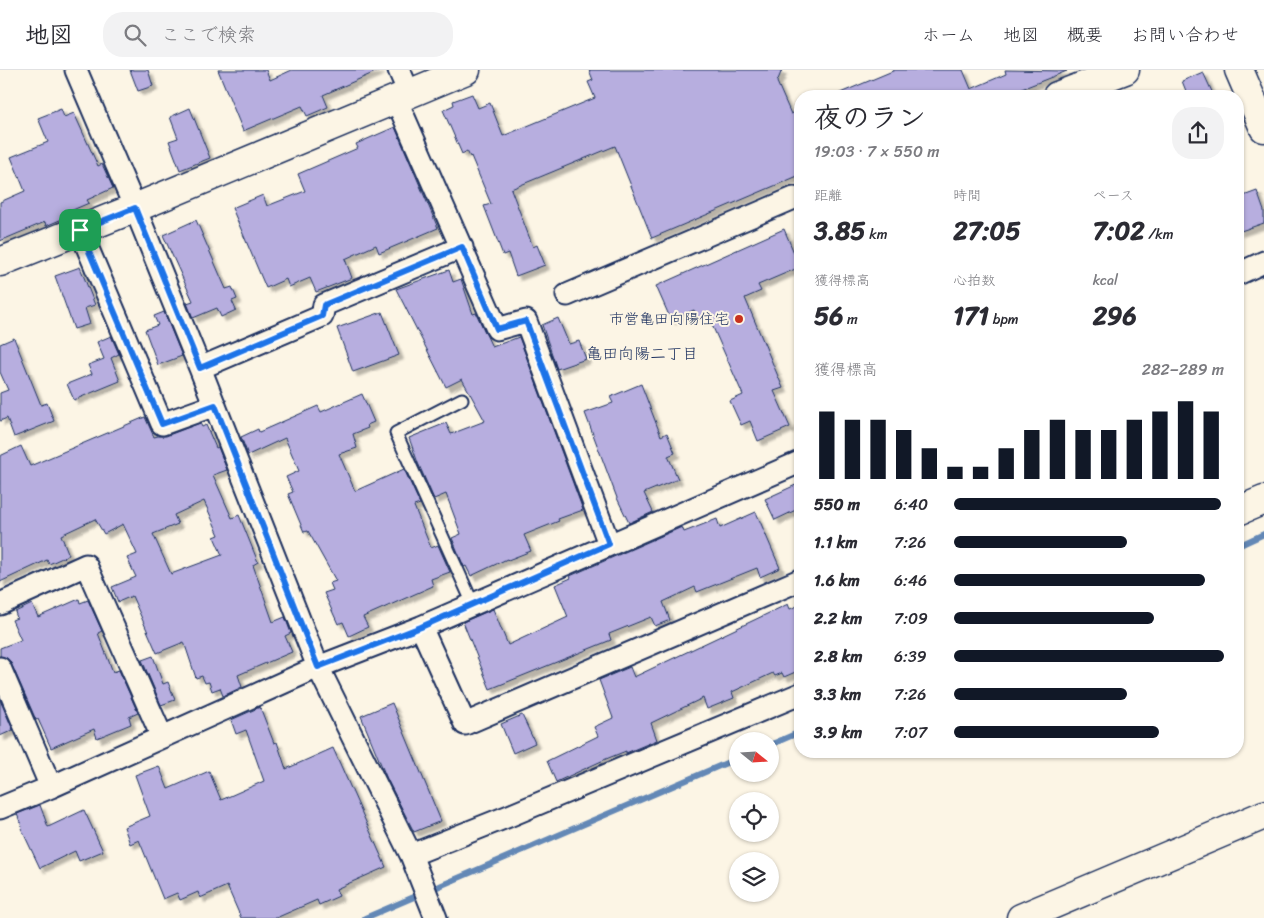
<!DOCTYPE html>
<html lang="ja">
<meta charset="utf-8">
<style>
:root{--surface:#fff;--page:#f2f2f3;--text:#2b2b33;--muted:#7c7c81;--line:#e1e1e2;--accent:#111827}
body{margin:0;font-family:Sriracha,"Klee One",sans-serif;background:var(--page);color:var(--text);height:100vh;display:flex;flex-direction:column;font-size:19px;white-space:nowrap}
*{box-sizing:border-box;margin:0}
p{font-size:16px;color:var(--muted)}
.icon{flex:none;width:28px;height:28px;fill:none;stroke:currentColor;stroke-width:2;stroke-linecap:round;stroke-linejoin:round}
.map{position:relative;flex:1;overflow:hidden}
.panel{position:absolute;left:794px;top:20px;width:450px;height:668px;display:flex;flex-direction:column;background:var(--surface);border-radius:20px;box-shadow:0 1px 4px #0004}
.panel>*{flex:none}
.needle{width:32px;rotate:108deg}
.tools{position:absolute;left:729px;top:662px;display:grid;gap:10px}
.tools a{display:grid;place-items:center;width:50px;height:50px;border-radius:50%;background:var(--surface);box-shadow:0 1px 4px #0004;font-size:25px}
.pin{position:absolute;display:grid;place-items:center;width:42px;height:42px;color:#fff;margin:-21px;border-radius:10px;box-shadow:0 2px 8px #0006}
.round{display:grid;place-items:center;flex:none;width:52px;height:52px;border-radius:20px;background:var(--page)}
.headline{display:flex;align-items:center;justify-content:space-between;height:85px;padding:0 20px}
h1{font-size:28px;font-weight:700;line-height:38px}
.metrics{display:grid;grid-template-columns:repeat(3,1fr);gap:8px;height:85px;padding:5px 20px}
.metrics div{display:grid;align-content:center}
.metrics b{font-size:25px;font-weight:700}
.metrics small{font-size:14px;font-weight:400}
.metrics p{font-size:14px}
.chart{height:140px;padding:10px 20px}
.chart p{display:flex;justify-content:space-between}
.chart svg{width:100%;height:90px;margin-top:5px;stroke:var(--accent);stroke-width:6}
ul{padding:0 20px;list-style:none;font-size:16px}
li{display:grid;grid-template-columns:80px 60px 1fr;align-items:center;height:38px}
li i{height:12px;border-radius:6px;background:var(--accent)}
header{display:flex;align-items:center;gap:30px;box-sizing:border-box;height:70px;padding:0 25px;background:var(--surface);border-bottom:1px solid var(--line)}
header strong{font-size:24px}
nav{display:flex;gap:28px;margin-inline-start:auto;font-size:18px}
.search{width:350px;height:45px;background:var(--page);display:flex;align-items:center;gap:12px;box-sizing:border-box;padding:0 18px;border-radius:20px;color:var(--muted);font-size:19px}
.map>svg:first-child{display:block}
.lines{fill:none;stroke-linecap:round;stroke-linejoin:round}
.stream{stroke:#6488b6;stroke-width:6}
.building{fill:#b7aedf;stroke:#1b2f5e;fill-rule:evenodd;filter:url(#shadow)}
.lane-casing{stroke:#1b2f5e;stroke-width:15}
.street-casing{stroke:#1b2f5e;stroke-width:25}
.secondary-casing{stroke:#1b2f5e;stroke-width:31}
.lane{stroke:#fcf5e5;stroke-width:11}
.street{stroke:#fcf5e5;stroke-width:21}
.secondary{stroke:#fcf5e5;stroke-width:28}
.route-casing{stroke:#fff;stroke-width:10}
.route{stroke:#1a73e8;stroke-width:6}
.poi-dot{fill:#c8321e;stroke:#fcf5e5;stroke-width:2}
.labels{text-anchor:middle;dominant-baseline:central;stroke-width:4;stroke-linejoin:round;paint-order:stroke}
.poi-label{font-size:15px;fill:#1b2f5e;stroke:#fcf5e5;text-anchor:end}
.neighbourhood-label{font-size:16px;fill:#1b2f5e;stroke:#fcf5e5}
</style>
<header>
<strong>地図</strong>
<div class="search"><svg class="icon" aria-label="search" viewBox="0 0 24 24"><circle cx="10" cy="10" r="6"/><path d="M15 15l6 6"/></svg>ここで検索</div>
<nav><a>ホーム</a><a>地図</a><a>概要</a><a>お問い合わせ</a></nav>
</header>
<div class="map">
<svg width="1264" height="848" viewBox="0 0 1264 848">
<defs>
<filter id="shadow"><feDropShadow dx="4.5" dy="4.5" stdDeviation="1" flood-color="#0004"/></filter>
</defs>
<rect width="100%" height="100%" fill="#fcf5e5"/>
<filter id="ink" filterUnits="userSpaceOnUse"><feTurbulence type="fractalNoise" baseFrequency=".02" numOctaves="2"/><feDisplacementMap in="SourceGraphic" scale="10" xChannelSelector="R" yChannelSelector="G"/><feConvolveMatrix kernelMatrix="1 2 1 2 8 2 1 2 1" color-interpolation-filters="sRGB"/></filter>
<g filter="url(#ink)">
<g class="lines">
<!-- stream -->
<path class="stream" d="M 1238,476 L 1264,464
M 770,675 L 800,662
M 365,848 L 738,688"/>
</g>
<!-- building -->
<path class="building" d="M 130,0 L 148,0 L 153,16 L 138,21 Z
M 218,0 L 266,0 L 270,10 L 292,0 L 380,0 L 323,25 L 328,37 L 307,46 L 302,36 L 243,61 Z
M 589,0 L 782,0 L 777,12 L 791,44 L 800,40 L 800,105 L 652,168 L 615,76 L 511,119 L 533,177 L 537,175 L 545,195 L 516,206 L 508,183 L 503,185 L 484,136 L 491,134 L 471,86 L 470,87 L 467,81 L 462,84 L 443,40 L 454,35 L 453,31 L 472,24 L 478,38 L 490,33 L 503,66 L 595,28 L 588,12 L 593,10 Z
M 895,0 L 963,0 L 971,19 L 1006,4 L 1005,0 L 1067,1 L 1004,26 L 833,26 Z
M 1203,2 L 1214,26 L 1188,26 L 1182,11 Z
M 190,38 L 210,88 L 180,100 L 169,71 L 178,68 L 170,47 Z
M 61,39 L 64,47 L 74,43 L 98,96 L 102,94 L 113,118 L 87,130 L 89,133 L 68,142 L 69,146 L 46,156 L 45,152 L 0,171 L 0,132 L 25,121 L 11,87 L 48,72 L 38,48 Z
M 395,57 L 438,158 L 379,183 L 376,175 L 345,189 L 352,208 L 316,222 L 310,208 L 289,217 L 286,209 L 266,218 L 232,138 L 263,125 L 267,136 L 305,121 L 298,104 L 358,78 L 356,74 Z
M 1257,121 L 1264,141 L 1264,153 L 1238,162 L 1238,128 Z
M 196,150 L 226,219 L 232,217 L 237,229 L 232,231 L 236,240 L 221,247 L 217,238 L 193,248 L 187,233 L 193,231 L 163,165 Z
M 784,159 L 800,197 L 758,215 L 761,221 L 745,228 L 783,318 L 774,321 L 790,357 L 758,371 L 750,351 L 741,355 L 730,331 L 743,325 L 708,246 L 699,250 L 694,240 L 671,250 L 656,216 Z
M 80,197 L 95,235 L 85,238 L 90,254 L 74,259 L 55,206 Z
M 449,200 L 453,212 L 461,209 L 473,244 L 476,243 L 492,277 L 519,267 L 583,440 L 558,449 L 559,451 L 524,465 L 531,481 L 508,490 L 507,489 L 471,506 L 466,496 L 464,497 L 452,468 L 461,464 L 446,424 L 434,429 L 418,393 L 409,368 L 446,353 L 451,364 L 485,351 L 462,309 L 446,317 L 396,219 Z
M 164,242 L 182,286 L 158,295 L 145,260 L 158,255 L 154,246 Z
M 382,242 L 399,285 L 353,302 L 337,258 Z
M 558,248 L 569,274 L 579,271 L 586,289 L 557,299 L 542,255 Z
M 111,266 L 119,284 L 111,288 L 120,311 L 74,330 L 67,314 L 92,304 L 88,295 L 104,289 L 97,272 Z
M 14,268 L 41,335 L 47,333 L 54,351 L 14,367 L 7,348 L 0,351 L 0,323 L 8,320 L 0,302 L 0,274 Z
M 641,314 L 661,366 L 667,363 L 675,383 L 668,386 L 678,409 L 644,423 L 653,442 L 629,453 L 617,428 L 585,343 L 613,333 L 610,327 Z
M 362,324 L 374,352 L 367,355 L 368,358 L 353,364 L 357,378 L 339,384 L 355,421 L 404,399 L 420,434 L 414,436 L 431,478 L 438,475 L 450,502 L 431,509 L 433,516 L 363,547 L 368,557 L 349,566 L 343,552 L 338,554 L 324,523 L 333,520 L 330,513 L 336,511 L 308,461 L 304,462 L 288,424 L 293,422 L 286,407 L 299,401 L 285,368 L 248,385 L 241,367 L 258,359 L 259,362 L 318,336 L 321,342 Z
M 145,347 L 154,367 L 158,366 L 166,366 L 200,353 L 202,357 L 206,355 L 216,378 L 218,377 L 227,400 L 213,405 L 232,448 L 239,445 L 258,492 L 253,495 L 273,552 L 285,547 L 291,563 L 285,566 L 292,582 L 238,605 L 242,617 L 223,626 L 220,618 L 212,621 L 209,612 L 205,613 L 202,606 L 196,608 L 184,572 L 157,583 L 132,526 L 118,532 L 112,517 L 136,507 L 127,488 L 137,484 L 123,454 L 104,464 L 95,449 L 61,465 L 69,485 L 49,494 L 47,490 L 0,512 L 0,386 L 21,376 L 30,396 ZM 204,431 L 219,465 L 214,467 L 222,485 L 171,504 L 153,464 L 178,454 L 174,445 Z
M 800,413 L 800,438 L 775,450 L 765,429 Z
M 756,442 L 780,498 L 760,507 L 757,498 L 697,522 L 695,517 L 663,532 L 670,550 L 655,556 L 651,547 L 609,564 L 611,570 L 490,619 L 463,552 L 493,539 L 508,575 L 568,547 L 555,515 L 571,508 L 570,506 L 682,457 L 684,462 L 717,449 L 720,458 Z
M 79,529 L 80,533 L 88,530 L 102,561 L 98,563 L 113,602 L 119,600 L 138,643 L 129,647 L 131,654 L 97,668 L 94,659 L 51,678 L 38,649 L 36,650 L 11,593 L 7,588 L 0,586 L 0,578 L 21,570 L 12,550 L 17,548 L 15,542 L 32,534 L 38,547 Z
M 788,534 L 790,539 L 800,535 L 800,600 L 784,607 L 782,603 L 775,606 L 773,603 L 732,622 L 734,628 L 707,639 L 703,628 L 651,653 L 657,670 L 626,683 L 626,681 L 606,689 L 556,712 L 547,691 L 598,666 L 594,657 L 613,648 L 599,610 L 630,597 L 634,607 Z
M 153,586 L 163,614 L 168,612 L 175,630 L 161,635 L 142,590 Z
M 0,630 L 13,660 L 0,666 Z
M 392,633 L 441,751 L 414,762 L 387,709 L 361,646 Z
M 260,637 L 274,673 L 277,672 L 286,699 L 333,678 L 386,797 L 336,819 L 339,826 L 319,835 L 317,830 L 276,848 L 241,848 L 227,816 L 200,828 L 198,822 L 180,830 L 177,823 L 163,829 L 139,770 L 130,774 L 124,757 L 150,746 L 135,705 L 159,696 L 168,719 L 209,701 L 221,730 L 264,711 L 246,660 L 236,664 L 231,650 Z
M 522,645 L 535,673 L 513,683 L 501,654 Z
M 40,735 L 48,757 L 84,740 L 103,781 L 79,791 L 75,781 L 40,798 L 21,758 L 22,757 L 17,744 Z"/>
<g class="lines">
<!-- lane casing -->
<g class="lane-casing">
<path id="lane" d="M 462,329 L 396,363 L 473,534"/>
</g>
<!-- street casing -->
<g class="street-casing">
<path id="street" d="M 76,0 L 135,138 L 200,298 L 318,597 L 411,785 L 436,848
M 399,0 L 409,23
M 396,29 L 497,259 L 526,251 L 609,474
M 80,160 L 162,354 L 215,335
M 1238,204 L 1264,192
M 567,225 L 794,128
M 200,298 L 322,246 L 324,235 L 462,177
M 0,534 L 86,495 L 162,667
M 421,557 L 465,654 L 800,510
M 0,598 L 51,717
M 0,738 L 51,717 L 318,597 L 421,557 L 800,392
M 411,785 L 509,746 L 800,624"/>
</g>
<!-- secondary casing -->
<g class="secondary-casing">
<path id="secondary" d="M 1239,0 L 1264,58
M 1057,26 L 1125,0
M 0,192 L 135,138 L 466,0
M 1238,441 L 1264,430
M 1021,848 L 1264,745"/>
</g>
<!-- lane -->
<use href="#lane" class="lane"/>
<!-- street -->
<use href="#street" class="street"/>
<!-- secondary -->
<use href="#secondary" class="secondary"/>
</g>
</g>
<g class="lines" filter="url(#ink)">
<!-- route casing -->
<g class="route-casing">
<path id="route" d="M 135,138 L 200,298 L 322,246 L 324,235 L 462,177 L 497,259 L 526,251 L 609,474 L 421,557 L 318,597 L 215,335 L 162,354 L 80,160 Z"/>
</g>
<!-- route -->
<use href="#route" class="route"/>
</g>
<!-- markers -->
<circle class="poi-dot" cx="739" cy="249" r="5"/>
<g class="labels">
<!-- poi labels -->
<g class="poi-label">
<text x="729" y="249">市営亀田向陽住宅</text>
</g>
<!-- neighbourhood labels -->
<g class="neighbourhood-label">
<text x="642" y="283">亀田向陽二丁目</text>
</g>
</g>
</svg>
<div class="tools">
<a><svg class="needle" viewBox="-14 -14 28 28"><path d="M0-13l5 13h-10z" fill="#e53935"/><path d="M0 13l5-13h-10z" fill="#7c7c81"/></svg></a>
<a><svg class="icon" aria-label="locate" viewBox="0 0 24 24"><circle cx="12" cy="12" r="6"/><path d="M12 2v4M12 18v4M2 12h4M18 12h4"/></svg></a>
<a><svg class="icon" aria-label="layers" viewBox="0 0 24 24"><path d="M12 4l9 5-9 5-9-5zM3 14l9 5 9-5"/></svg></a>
</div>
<div class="pin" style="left:80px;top:160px;background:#1e9e55"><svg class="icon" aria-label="arrive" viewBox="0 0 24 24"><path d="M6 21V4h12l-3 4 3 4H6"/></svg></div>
<section class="panel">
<div class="headline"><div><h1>夜のラン</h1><p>19:03 · 7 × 550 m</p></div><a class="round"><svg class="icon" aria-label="share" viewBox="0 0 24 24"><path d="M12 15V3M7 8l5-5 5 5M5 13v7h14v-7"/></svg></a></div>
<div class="metrics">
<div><p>距離</p><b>3.85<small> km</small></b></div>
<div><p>時間</p><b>27:05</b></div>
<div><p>ペース</p><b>7:02<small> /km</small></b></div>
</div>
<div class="metrics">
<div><p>獲得標高</p><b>56<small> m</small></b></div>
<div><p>心拍数</p><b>171<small> bpm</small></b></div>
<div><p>kcal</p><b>296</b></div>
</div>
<div class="chart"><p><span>獲得標高</span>282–289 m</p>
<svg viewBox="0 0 160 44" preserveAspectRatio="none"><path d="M5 44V11M15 44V15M25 44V15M35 44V20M45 44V29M55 44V38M65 44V38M75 44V29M85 44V20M95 44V15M105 44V20M115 44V20M125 44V15M135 44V11M145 44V6M155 44V11"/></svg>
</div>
<ul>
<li><b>550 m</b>6:40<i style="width:99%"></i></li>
<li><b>1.1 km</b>7:26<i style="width:64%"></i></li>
<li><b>1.6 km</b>6:46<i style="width:93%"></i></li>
<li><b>2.2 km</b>7:09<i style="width:74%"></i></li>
<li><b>2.8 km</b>6:39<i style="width:100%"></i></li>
<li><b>3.3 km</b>7:26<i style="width:64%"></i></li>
<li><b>3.9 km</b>7:07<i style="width:76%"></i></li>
</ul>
</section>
</div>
